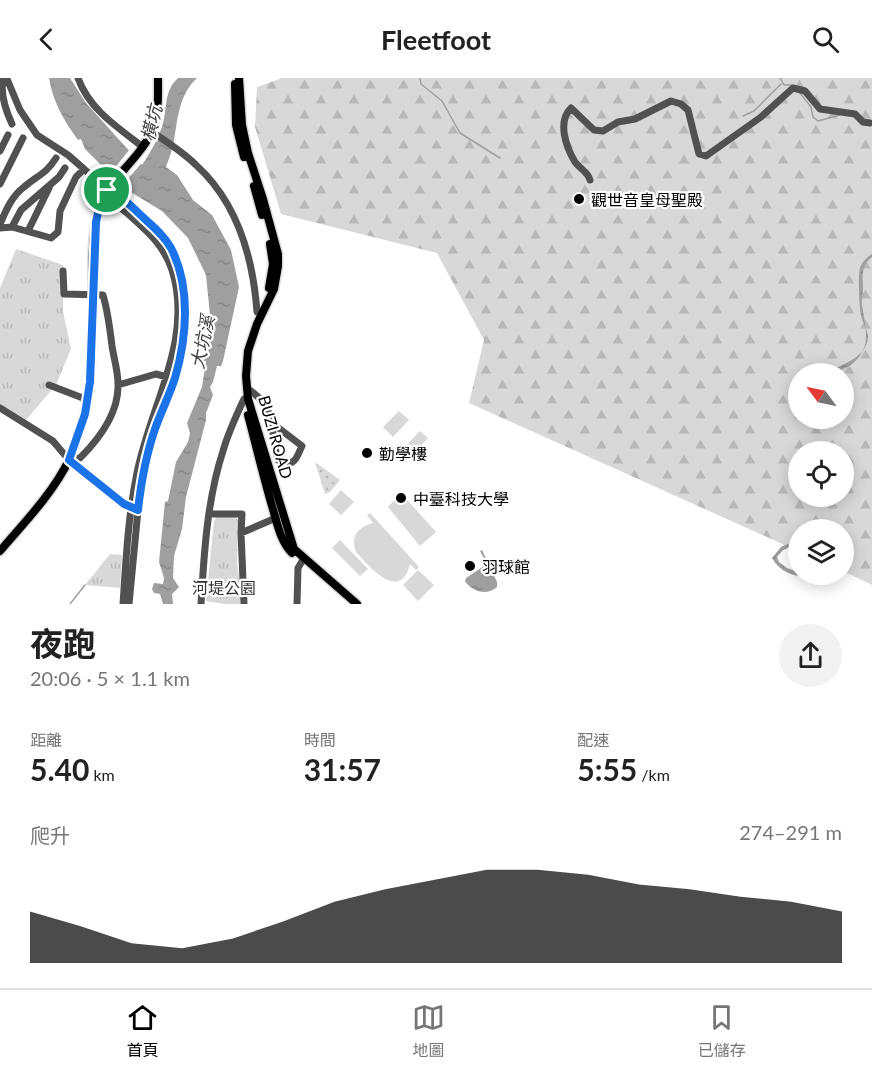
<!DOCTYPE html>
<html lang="zh-TW">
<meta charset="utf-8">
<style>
:root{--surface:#fff;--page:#f2f2f2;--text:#222;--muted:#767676;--line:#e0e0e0;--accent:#000}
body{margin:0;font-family:Lato,"Noto Sans TC",sans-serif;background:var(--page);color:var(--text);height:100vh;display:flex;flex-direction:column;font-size:22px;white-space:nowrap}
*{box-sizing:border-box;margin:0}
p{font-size:20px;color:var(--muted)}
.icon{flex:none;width:33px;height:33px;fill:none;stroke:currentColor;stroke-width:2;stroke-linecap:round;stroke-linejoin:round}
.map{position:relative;height:526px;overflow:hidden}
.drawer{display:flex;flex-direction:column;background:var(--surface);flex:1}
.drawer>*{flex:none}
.needle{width:39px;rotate:303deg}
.tools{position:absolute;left:788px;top:285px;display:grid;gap:12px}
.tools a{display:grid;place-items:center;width:66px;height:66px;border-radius:50%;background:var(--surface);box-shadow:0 3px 15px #0003;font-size:30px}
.pin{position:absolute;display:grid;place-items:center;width:51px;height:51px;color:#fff;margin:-26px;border:3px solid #fff;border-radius:50%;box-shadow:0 2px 6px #0007}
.round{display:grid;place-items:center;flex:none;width:63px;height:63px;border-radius:32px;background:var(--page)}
.head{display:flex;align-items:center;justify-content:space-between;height:102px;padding:0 30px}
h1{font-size:33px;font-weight:700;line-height:45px}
.metrics{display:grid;grid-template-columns:repeat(3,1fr);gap:9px;height:102px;padding:6px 30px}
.metrics div{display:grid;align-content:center}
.metrics b{font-size:30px;font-weight:700}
.metrics small{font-size:16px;font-weight:400}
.metrics p{font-size:16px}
.chart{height:168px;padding:12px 30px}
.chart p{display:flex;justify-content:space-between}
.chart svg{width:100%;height:108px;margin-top:6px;fill:var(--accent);opacity:.7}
header{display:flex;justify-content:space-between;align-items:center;height:78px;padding:0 30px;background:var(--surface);font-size:27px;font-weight:700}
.tabs{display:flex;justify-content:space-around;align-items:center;height:84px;border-top:2px solid var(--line);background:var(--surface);font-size:16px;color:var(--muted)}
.tabs a{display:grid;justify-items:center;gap:3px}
.tabs .active{color:var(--accent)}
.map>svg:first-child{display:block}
.grass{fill:#d8d8d8}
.forest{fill:url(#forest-firs);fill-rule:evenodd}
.park{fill:url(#park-tufts)}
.garden{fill:url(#garden-dots)}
.water{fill:url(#water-ripples)}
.pier{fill:#fff}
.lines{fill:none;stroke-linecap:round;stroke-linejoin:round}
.stream{stroke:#9f9f9f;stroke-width:1.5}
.major-casing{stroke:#dbdbdb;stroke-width:11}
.minor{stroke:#515151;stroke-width:7}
.major{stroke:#000;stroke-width:8}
.route-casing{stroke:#fff;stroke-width:12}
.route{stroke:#1a73e8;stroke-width:8}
.poi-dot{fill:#000;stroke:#fff;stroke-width:2}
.labels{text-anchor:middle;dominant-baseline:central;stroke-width:4.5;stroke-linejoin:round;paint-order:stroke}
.poi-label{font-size:16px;fill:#000;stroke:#fff;text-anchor:start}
.street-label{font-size:16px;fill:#000;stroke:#fff}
.park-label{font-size:16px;fill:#2f2f2f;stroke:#fff}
.water-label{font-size:18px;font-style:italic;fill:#404040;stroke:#fff}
</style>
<header><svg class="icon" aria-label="back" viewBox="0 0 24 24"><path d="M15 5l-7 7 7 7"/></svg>Fleetfoot<svg class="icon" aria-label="search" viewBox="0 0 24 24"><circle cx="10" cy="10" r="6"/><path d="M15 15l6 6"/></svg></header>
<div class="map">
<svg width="872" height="526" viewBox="0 0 872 526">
<defs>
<pattern id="forest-firs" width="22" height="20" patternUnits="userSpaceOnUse" patternTransform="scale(1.5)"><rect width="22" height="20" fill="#d8d8d8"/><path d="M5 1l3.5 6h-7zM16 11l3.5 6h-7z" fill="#b8b8b8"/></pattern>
<pattern id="park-tufts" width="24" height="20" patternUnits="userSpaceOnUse" patternTransform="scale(1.5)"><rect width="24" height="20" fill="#d8d8d8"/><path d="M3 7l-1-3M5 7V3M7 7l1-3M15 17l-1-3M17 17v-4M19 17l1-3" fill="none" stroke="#b8b8b8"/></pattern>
<pattern id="garden-dots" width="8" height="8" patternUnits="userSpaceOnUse" patternTransform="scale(1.5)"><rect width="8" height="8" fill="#d8d8d8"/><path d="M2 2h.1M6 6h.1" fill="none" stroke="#b8b8b8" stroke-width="1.8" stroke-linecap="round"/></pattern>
<pattern id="water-ripples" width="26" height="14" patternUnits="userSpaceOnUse" patternTransform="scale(1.5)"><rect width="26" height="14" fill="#9f9f9f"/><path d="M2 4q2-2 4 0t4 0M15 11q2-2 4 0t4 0" fill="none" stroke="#878787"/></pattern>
</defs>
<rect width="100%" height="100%" fill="#fff"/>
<!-- grass -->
<path class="grass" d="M 399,333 L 409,342 L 393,359 L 383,349 Z
M 420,353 L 428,360 L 415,374 L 422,381 L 417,386 L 402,372 Z
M 341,412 L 354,424 L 341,437 L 329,426 Z
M 401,415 L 436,454 L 420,468 L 388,429 Z
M 370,435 L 419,489 L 416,492 L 410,486 C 400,526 369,488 356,474 C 350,458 358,449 373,445 L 367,437 Z
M 340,462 L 368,491 L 360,498 L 332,470 Z
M 418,492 L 434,507 L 418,523 L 403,507 Z"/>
<!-- forest -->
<path class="forest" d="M 282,0 L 872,0 L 872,507 L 843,493 L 843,452 L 798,452 L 798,473 L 469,325 L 484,262 L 437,175 L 281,136 L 255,49 L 257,9 ZM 798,296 L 843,296 L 843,340 L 798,340 ZM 798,374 L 843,374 L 843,418 L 798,418 Z"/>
<!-- park -->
<path class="park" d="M 16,171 L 63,187 L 63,233 L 71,271 L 56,307 L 25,343 L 0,328 L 0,210 Z
M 234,437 L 238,442 L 237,486 L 240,504 L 240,526 L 224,526 L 206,523 L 214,443 L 217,438 Z
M 110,476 L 122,477 L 120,510 L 85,507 Z"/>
<!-- garden -->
<path class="garden" d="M 315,384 L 340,402 L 330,414 L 325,416 Z"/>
<!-- water -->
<path class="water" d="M 49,0 L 70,0 L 86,25 L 142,87 C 150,75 157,63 162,49 C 168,30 163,14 178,0 L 197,0 C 179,17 178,39 174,62 C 173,71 169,80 166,89 L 177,97 L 193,122 L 212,137 L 231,172 L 239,209 L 223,283 L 221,288 L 217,288 L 213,304 L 210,309 L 213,317 L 206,335 L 206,342 L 186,419 L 182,451 L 174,478 L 173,500 L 179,509 L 172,516 L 173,526 L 163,526 L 160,516 L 154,515 L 152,511 L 154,505 L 163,506 L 164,500 L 159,484 L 165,424 L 168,423 L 176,384 L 188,364 L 190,355 L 187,345 L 202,309 L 206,283 L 204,283 L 204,278 L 210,237 L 206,197 L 188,160 L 162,133 L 124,110 L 85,71 L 81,61 L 78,62 C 64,43 53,24 49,0 Z
M 872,176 L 872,179 C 860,188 863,199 863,213 C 863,217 861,222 862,227 C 866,251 872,271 851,287 C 844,290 837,296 830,295 L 832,292 C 846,285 867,278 868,259 C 868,252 862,244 861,237 C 859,229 858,197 860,190 C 862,184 867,179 872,176 Z
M 798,462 L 798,466 L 783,472 L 777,479 L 779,484 L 787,490 L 798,494 L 798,496 L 823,497 C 805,501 782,499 772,480 L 781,469 Z
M 482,472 L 497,504 L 497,509 C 487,518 472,514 465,503 L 466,500 L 487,486 L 480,473 Z"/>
<!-- pier -->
<path class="pier" d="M 130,71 L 141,83 L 144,79 L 146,80 L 120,110 L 108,98 Z"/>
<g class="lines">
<!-- stream -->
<path class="stream" d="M 420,0 L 421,6 L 442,23 L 460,55 L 500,80
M 780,0 L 784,7 L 792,7
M 800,15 L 811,29 L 813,39 L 818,43 L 840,37
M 743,38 L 754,33 L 781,6
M 70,526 L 85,507"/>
<!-- major casing -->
<g class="major-casing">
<path id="major" d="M 239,0 L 242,47 L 248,75 L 263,121 L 278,176 L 278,188 L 274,211 L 257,246 L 248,273 L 246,298 L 248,321 L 294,471 L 357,526
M 235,6 L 236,47 L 244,79
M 254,108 L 262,137
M 269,210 L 273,186 L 270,166
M 248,337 C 256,367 263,397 272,428 C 277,444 280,463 292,475
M 0,473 C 24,445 53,415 69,382 C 91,335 92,284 93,234 C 93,201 90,165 98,133 C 107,100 141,82 153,50 C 159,34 158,16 158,0"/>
</g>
<!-- minor -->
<path class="minor" d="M 78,0 C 89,31 117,49 143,69
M 12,46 C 6,33 0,17 3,2 L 7,1 L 20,32 L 37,57 L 68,77 L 84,91
M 152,54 C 167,64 183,74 196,87 C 238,125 253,179 257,234
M 0,73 L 8,57
M 590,102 C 588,94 580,91 575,84 C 566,69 557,44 571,30 L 594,52 L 603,53 L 618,44 L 635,41 L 671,23 L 681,26 L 688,32 L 699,76 L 706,78 L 761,39 L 793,10 L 805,13 L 820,31 L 855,36 L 863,44 L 870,45
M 0,106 L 23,60
M 107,112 C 112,123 119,128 128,136 C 146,152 164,167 172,192 C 194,261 150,328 137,395 C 128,438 126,482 123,526
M 0,146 C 6,132 12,118 24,109 C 38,97 46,96 56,80
M 12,149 L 21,132 L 59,99 L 65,90
M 0,150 L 12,149 L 51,160 L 58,154 L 60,133 L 76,99 L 84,91 L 107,112 L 121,120 L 162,158 L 170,169 L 180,192 L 184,220 L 183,262 L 176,293 L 154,353 L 143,396 L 138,432 L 129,526
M 28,153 L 49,110
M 63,193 L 64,216 L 103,217 C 108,234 110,251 112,268 C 114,281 118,293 118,306 C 119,334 99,361 80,380 L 69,382
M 49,307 L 88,322
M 118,307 L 156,296 L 167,299
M 247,310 C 280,333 268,350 278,382 L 285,386 C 296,386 297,378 302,368 L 272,345
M 0,330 L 53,363 L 69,382 L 124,426 L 134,431
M 210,436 L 242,436 L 241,455 L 244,526
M 241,455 L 276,440
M 201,526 C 204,476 207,422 223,373 C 228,355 236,338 244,321 L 248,321
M 297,526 L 298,490 L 304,480"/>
<!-- major -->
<use href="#major" class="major"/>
</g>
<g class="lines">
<!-- route casing -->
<g class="route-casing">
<path id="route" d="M 107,112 C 123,118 135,132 147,143 C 156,151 165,159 171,170 C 191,209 187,259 175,300 C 169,318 161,334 155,351 C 146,377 141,405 138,432 L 124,426 L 69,382 L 85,336 L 90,304 L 96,144 L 100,126 Z"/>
</g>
<!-- route -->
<use href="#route" class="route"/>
</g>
<!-- markers -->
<g class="poi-dot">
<circle cx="579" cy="121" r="6"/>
<circle cx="367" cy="375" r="6"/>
<circle cx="401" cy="420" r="6"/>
<circle cx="470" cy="488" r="6"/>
</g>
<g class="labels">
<!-- poi labels -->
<g class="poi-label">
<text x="591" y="121">觀世音皇母聖殿</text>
<text x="379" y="375">勤學樓</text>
<text x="413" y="420">中臺科技大學</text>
<text x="482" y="488">羽球館</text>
</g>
<!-- street labels -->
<g class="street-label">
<text transform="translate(276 359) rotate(74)">BUZI ROAD</text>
</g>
<!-- park labels -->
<g class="park-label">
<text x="224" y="509">河堤公園</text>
</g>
<!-- water labels -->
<g class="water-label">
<text transform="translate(151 45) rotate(-76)">橫坑</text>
<text transform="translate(202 264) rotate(-78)">大坑溪</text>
</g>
</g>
</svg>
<div class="tools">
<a><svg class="needle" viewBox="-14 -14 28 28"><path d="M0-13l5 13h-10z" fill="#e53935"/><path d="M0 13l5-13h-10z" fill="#767676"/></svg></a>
<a><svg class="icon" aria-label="locate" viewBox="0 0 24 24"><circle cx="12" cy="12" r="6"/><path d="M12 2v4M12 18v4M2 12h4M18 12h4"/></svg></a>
<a><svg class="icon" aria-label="layers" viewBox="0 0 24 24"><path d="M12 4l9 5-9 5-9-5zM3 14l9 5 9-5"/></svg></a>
</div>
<div class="pin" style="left:107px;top:112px;background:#1e9e55"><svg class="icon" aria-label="arrive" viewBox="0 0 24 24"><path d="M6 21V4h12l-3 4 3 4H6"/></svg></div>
</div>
<section class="drawer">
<div class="head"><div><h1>夜跑</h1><p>20:06 · 5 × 1.1 km</p></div><a class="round"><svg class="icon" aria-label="share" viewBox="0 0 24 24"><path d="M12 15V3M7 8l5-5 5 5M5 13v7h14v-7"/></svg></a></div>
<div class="metrics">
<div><p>距離</p><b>5.40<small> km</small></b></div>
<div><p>時間</p><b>31:57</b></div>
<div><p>配速</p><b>5:55<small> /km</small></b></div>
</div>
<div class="chart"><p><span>爬升</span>274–291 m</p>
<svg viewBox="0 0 160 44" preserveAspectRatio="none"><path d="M0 44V23L10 29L20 36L30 38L40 34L50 27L60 19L70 14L80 10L90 6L100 6L110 8L120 12L130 14L140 17L150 19L160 23V44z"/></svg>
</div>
</section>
<nav class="tabs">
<a class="active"><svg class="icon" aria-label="home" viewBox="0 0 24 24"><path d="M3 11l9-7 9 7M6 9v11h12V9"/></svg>首頁</a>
<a><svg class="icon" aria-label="map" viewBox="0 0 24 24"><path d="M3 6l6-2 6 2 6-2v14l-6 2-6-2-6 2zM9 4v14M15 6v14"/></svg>地圖</a>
<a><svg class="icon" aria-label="saved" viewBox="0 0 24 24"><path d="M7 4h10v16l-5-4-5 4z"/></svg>已儲存</a>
</nav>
